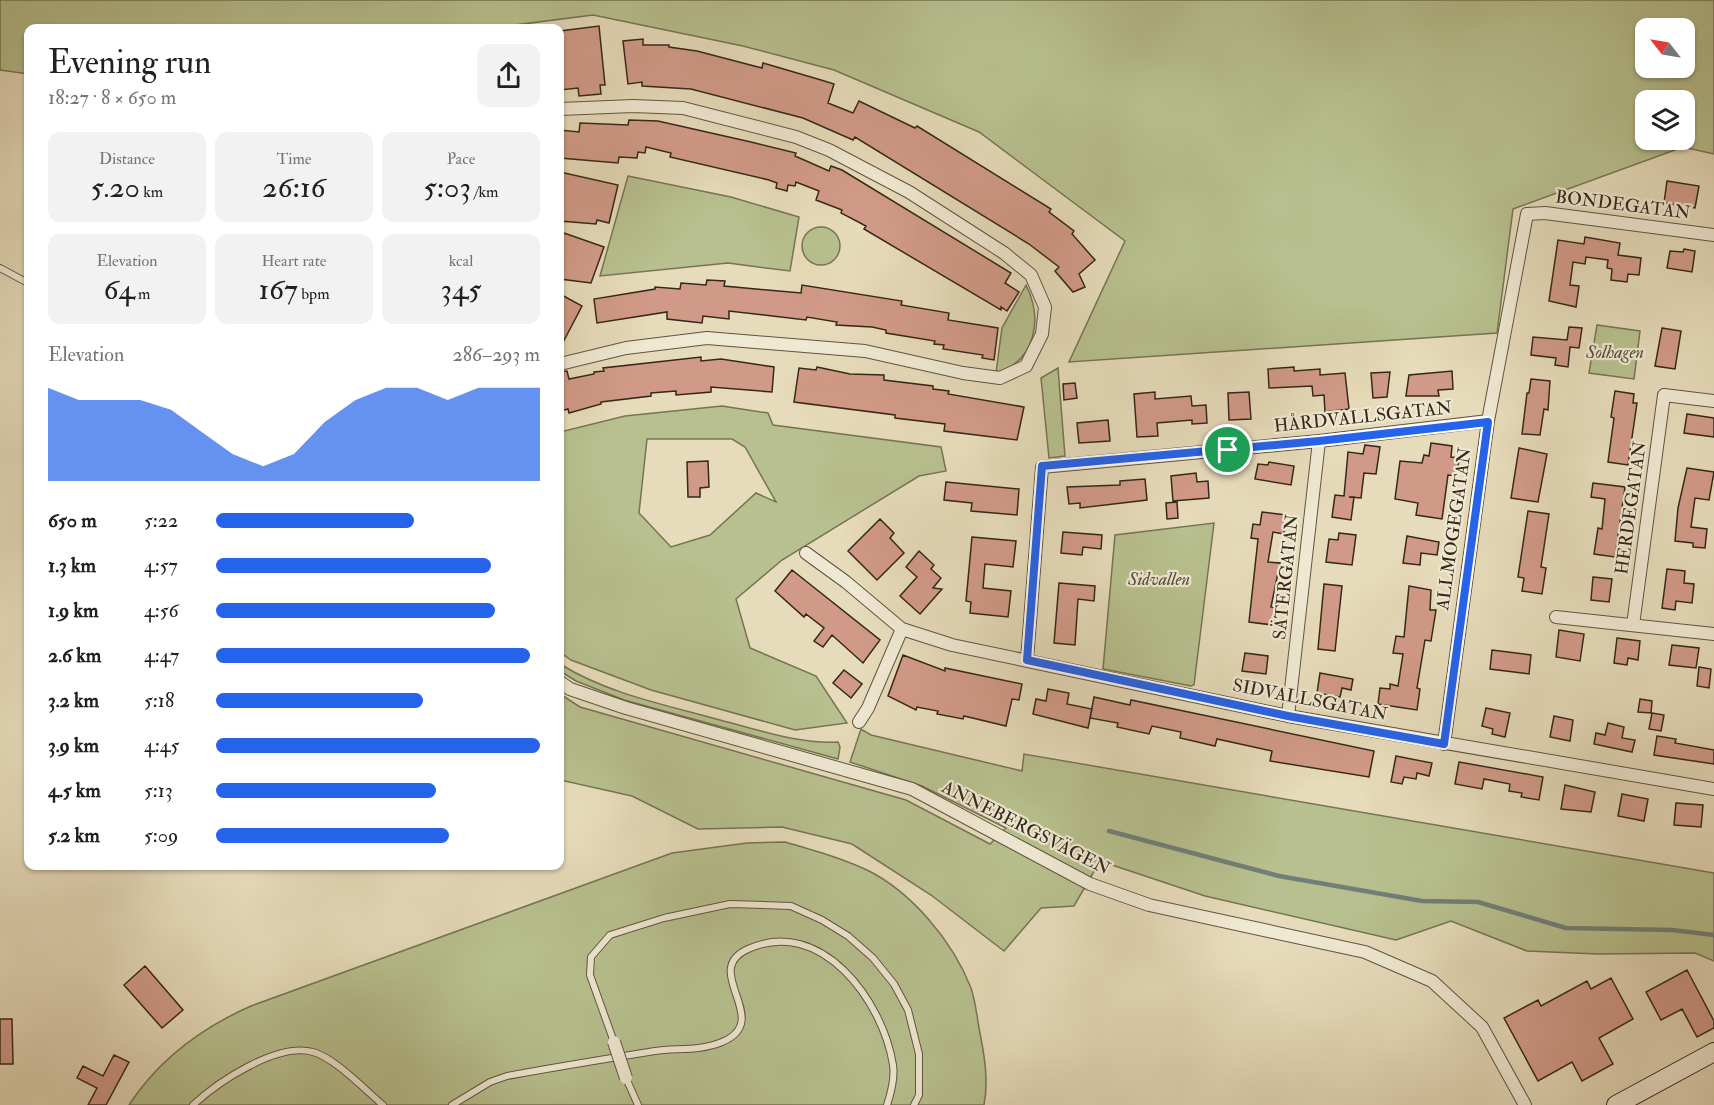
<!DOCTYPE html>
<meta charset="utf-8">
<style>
:root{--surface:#fff;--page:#f2f2f2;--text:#202124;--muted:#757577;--accent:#2563eb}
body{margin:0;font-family:"IM FELL Double Pica",serif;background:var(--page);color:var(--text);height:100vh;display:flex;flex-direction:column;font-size:22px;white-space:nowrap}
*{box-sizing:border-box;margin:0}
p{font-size:20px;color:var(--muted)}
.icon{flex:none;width:33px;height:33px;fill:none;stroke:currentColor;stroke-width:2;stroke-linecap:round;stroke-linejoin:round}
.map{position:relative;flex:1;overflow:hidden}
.drawer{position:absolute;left:24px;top:24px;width:540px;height:846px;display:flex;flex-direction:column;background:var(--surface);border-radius:12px;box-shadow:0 2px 4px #0004}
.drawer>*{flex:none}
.needle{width:39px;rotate:301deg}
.fabs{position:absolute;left:1635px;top:18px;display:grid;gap:12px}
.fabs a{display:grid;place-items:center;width:60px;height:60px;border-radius:12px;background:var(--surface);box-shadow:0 2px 4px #0004;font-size:30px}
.pin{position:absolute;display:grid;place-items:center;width:51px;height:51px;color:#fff;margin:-26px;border:3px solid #fff;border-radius:50%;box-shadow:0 2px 6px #0007}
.round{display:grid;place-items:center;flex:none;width:63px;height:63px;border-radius:12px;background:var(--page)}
.headline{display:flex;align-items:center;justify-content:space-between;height:102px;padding:0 24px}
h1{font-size:33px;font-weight:600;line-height:45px}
.metrics{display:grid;grid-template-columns:repeat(3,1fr);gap:9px;height:102px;padding:6px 24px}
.metrics div{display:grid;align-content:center;border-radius:12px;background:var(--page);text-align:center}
.metrics b{font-size:30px;font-weight:600}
.metrics small{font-size:16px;font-weight:400}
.metrics p{font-size:16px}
.chart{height:168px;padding:12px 24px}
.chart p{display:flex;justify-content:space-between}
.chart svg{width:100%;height:108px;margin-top:6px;fill:var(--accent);opacity:.7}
ul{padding:0 24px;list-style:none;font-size:20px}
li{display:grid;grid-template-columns:96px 72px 1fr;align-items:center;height:45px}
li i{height:15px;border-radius:8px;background:var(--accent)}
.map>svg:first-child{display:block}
.green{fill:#b7c08e;stroke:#767454;stroke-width:1.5;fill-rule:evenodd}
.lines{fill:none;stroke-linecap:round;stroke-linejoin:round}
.stream{stroke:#707f78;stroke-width:4.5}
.building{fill:#d19a88;stroke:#35271a;stroke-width:1.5}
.lane-casing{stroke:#615442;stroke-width:8}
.street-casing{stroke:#615442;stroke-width:14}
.secondary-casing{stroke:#35271a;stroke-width:20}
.lane{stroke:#efe8d2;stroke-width:6}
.street{stroke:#efe8d2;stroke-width:12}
.secondary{stroke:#efe8d2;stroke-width:18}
.street-bridge-casing{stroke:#615442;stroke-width:14;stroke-linecap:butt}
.street-bridge{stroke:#efe8d2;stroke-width:12}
.route-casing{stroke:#fff;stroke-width:12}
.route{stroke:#2563eb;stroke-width:8}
.labels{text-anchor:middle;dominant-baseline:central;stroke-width:4.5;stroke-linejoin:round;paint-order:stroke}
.street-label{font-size:18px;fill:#35271a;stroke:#efe8d2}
.park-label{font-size:18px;font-style:italic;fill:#564d37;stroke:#efe8d2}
</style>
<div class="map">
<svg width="1714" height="1105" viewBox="0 0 1714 1105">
<rect width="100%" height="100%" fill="#e6dbba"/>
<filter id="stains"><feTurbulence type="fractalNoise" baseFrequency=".00333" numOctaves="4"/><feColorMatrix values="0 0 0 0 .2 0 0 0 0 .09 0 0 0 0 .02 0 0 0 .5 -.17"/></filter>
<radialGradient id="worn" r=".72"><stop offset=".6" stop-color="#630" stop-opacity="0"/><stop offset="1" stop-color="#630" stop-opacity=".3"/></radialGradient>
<!-- green -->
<path class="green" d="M 0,0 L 1714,0 L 1714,154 L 1683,147 L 1513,209 L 1497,333 L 1069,362 L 1125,241 L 979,132 L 834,70 L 743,46 L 593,15 L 507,26 L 507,28 L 28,28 L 28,74 L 0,70 ZM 1646,28 L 1684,28 L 1684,68 L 1646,68 ZM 1646,100 L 1684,100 L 1684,140 L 1646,140 Z
M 628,176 L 731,197 L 799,217 L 790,271 L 728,263 L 600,276 Z
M802 246a19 19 0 1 1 38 0a19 19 0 1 1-38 0Z
M 1026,285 C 1043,319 1036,361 996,373 L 1002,328 Z
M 1597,325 L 1640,331 L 1634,379 L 1589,373 Z
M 1058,368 L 1065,456 L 1049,458 L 1041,378 Z
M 722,406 L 768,413 L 773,425 L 941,447 L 946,471 L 919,476 L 782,560 L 736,599 L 750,648 L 816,676 L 847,723 L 795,730 L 651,690 L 571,660 L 560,652 L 560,432 L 625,416 ZM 647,439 L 732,439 L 745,447 L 776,502 L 756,493 L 710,535 L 671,547 L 639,513 Z
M 1214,523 L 1194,685 L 1191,686 L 1103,669 L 1115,535 Z
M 560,664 C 608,694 666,705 720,720 C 759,730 798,744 838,742 L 840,747 L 838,759 L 624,700 L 576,681 L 560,671 Z
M 560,694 L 580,707 L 906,800 L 990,844 L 1006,828 L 922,786 L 850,762 L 861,729 L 871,735 L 1022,771 L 1024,754 L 1708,872 L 1714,873 L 1714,961 L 1695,953 L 1598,954 L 1527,951 L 1451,921 L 1396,940 L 1205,896 L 1100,861 L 1074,906 L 1041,908 L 1004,951 L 931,895 L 852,844 L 782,827 L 698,829 L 632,796 L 560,780 Z
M 785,842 C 813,850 841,858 867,870 C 912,892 953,942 971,988 C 975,1000 977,1015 979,1028 C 984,1053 989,1080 984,1105 L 129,1105 C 159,1059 201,1028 251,1006 L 672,853 L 747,843 Z"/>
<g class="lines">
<!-- stream -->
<path class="stream" d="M 1109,831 L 1279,876 L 1422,901 L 1478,902 L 1566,928 L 1672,930 L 1714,935"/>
</g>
<!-- building -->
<path class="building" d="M 599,26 L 605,85 L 600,85 L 601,94 L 579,96 L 578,88 L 560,90 L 560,31 Z
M 643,39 L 643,45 L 669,45 L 669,47 L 697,51 L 762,68 L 763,63 L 821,80 L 834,84 L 828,103 L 853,113 L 859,101 L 915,128 L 917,126 L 1051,209 L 1049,212 L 1074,231 L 1072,234 L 1095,260 L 1079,274 L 1085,287 L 1073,292 L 1055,271 L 1059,267 L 1029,244 L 855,137 L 853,140 L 803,118 L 691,89 L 642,86 L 642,82 L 628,84 L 623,41 Z
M 629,120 L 658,121 L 751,142 L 796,153 L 795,156 L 829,171 L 831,166 L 842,170 L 1011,273 L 1005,283 L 1019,292 L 1007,311 L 1001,307 L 1001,310 L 864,229 L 866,226 L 841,213 L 842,210 L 816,200 L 819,191 L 796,182 L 795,186 L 788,185 L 787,191 L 776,188 L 777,183 L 769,180 L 670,157 L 671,153 L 646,147 L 645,153 L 638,152 L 637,158 L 619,157 L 618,163 L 560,158 L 560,130 L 579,132 L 580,123 L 628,125 Z
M 560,172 L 618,185 L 609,223 L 597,220 L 596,224 L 560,221 Z
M 1667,181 L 1699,186 L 1695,208 L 1664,203 Z
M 564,233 L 604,247 L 591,283 L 560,279 L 560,244 Z
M 1585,237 L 1620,243 L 1618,255 L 1641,258 L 1639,275 L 1628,274 L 1627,282 L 1611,280 L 1612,269 L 1607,268 L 1608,260 L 1586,257 L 1585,264 L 1573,262 L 1570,285 L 1579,286 L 1576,307 L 1549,301 L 1558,240 L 1584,244 Z
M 1684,249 L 1695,251 L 1692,272 L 1667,268 L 1670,251 L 1683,252 Z
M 707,280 L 725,281 L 724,286 L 801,293 L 802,285 L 902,301 L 901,305 L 949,313 L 948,320 L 998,328 L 994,360 L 982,358 L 983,355 L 943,349 L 944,345 L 934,344 L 935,341 L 886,333 L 886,330 L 872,327 L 836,325 L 837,322 L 807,317 L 806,320 L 729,311 L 729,319 L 703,316 L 702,323 L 667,319 L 667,312 L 597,323 L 594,299 L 655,289 L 655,287 L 680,289 L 681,283 L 706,285 Z
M 560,294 L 582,306 L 560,348 Z
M 1569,327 L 1582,328 L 1579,348 L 1570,347 L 1568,367 L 1555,365 L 1556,358 L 1531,355 L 1533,337 L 1567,340 Z
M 1662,328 L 1681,331 L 1675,369 L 1655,366 Z
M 701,357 L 701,361 L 721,359 L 774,367 L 772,392 L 711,387 L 711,392 L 676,395 L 676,391 L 651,393 L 651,396 L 601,402 L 601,404 L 569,413 L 568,409 L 560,411 L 560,372 L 567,371 L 569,379 L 594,374 L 594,372 L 604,371 L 603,368 Z
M 817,367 L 850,374 L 884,375 L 884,380 L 933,386 L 933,389 L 949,391 L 948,394 L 1024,407 L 1017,440 L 944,431 L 945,424 L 895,418 L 895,415 L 794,402 L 799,368 L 816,370 Z
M 1294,367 L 1294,371 L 1320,369 L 1320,375 L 1345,373 L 1349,409 L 1325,412 L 1324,395 L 1313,396 L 1312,386 L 1269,388 L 1268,369 Z
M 1452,371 L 1453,389 L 1438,390 L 1439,396 L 1406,396 L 1409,375 Z
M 1390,372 L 1387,397 L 1373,398 L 1371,373 Z
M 1531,379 L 1550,381 L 1548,410 L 1544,409 L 1540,435 L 1522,434 L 1527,393 L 1529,393 Z
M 1075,383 L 1077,398 L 1064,400 L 1063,384 Z
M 1615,391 L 1634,394 L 1633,403 L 1637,403 L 1628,465 L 1608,462 L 1614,418 L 1611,417 Z
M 1155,392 L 1155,399 L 1191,396 L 1192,406 L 1206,405 L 1207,423 L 1192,424 L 1192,420 L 1157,423 L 1158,436 L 1137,437 L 1134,394 Z
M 1249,392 L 1251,419 L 1229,420 L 1228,393 Z
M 1687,414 L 1714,418 L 1714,437 L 1684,433 Z
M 1108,420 L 1110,441 L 1079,443 L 1077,423 Z
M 1431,443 L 1452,446 L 1451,457 L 1459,458 L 1457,476 L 1448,475 L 1442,519 L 1416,515 L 1418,503 L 1395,499 L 1400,461 L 1422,463 L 1424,455 L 1429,456 Z
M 1365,445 L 1380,447 L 1376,474 L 1364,473 L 1361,498 L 1349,497 L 1354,497 L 1351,520 L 1332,517 L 1335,495 L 1344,496 L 1348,452 L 1363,454 Z
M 1519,448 L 1547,454 L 1538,502 L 1511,498 Z
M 708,461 L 709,487 L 700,488 L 700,497 L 688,497 L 687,462 Z
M 1269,462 L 1294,466 L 1291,485 L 1255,479 L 1258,464 L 1268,465 Z
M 1687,468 L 1714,472 L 1709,500 L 1695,498 L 1691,527 L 1707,529 L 1705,548 L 1693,547 L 1693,543 L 1675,541 L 1678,508 Z
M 1196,473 L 1197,482 L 1208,481 L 1209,498 L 1173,501 L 1171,476 Z
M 1145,479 L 1147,500 L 1080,508 L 1080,503 L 1069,504 L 1067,487 L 1120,485 L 1120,481 Z
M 946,482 L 1019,489 L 1017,515 L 971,511 L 972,503 L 944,500 Z
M 1593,483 L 1625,487 L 1615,557 L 1594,554 L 1598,528 L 1602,529 L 1605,499 L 1591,497 Z
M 1177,502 L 1178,518 L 1167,519 L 1166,503 Z
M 1528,511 L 1549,514 L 1541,567 L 1546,568 L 1542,594 L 1522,591 L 1524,578 L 1518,577 Z
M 1262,512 L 1286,515 L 1284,534 L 1273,532 L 1268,562 L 1280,563 L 1271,607 L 1276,608 L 1273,625 L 1249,622 L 1258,539 L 1251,538 L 1253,524 L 1260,525 Z
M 880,519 L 894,533 L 890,538 L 904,553 L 877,580 L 848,551 Z
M 1063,532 L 1102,535 L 1101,549 L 1083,547 L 1082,555 L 1061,553 Z
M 1339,533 L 1356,535 L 1352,565 L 1326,562 L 1329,539 L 1338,540 Z
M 1407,536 L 1439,542 L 1437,555 L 1421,553 L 1420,565 L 1403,563 Z
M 972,537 L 1016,541 L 1013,567 L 985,564 L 983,588 L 1011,591 L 1008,617 L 970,613 L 971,602 L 966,601 Z
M 919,551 L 934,565 L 931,569 L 941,578 L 933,588 L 942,589 L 920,614 L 900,596 L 917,577 L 906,567 Z
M 1667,569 L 1685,571 L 1684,583 L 1694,584 L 1692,603 L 1676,601 L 1675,610 L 1662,608 Z
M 792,570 L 880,640 L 863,663 L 832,635 L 823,647 L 814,641 L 824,628 L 806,614 L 804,617 L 775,591 Z
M 1593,577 L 1612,579 L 1609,602 L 1591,600 Z
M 1059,583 L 1095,586 L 1094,601 L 1078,599 L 1075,645 L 1054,643 Z
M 1324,584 L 1342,586 L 1335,651 L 1318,649 Z
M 1409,586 L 1431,590 L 1430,610 L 1436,610 L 1431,641 L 1425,640 L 1417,688 L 1420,689 L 1417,710 L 1378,704 L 1380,688 L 1390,689 L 1390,684 L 1398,686 L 1403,654 L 1393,653 L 1396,636 L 1404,637 Z
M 1559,630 L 1584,634 L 1580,661 L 1556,657 Z
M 1617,638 L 1640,641 L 1638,660 L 1628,658 L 1627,665 L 1614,663 Z
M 1672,645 L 1699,648 L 1696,668 L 1669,665 Z
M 1492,650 L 1531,655 L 1529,674 L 1490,669 Z
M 1245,653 L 1268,656 L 1266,674 L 1242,671 Z
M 903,655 L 945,671 L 945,668 L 1022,684 L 1019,700 L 1012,699 L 1006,726 L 964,716 L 963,719 L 937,714 L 938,711 L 917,707 L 916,710 L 888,696 Z
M 1699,667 L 1711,669 L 1709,688 L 1697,686 Z
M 844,670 L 862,684 L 851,698 L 833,683 Z
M 1320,673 L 1353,679 L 1351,690 L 1342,688 L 1340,697 L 1317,693 Z
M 1048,689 L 1069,693 L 1067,704 L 1092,709 L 1088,728 L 1033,714 L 1036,699 L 1046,701 Z
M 1094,697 L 1130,705 L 1131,700 L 1374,751 L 1369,777 L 1270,761 L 1272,751 L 1217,739 L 1215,746 L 1180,738 L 1181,732 L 1152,726 L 1149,734 L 1117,727 L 1118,723 L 1090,718 Z
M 1640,699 L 1652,701 L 1651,713 L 1638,712 Z
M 1486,708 L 1510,713 L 1505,737 L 1492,734 L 1493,729 L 1482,726 Z
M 1652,713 L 1664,715 L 1661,731 L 1649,729 Z
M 1554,716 L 1573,720 L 1570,741 L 1550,737 Z
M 1608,723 L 1624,727 L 1622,738 L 1635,740 L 1632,752 L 1594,744 L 1596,733 L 1605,735 Z
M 1657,736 L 1676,739 L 1675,743 L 1714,750 L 1714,764 L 1654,755 Z
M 1396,756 L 1432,763 L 1429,776 L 1417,773 L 1416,779 L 1404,777 L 1402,784 L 1391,782 Z
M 1459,762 L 1543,777 L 1539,800 L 1521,797 L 1522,793 L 1509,791 L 1510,784 L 1484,779 L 1482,789 L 1455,784 Z
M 1565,785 L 1595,792 L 1591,812 L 1561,809 Z
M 1622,794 L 1648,799 L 1644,821 L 1618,816 Z
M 1676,803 L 1703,805 L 1701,827 L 1674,825 Z
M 145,966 L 183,1010 L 162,1028 L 124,985 Z
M 1687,970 L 1714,1021 L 1714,1028 L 1697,1037 L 1682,1009 L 1661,1020 L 1646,992 Z
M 1611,978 L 1633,1019 L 1599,1038 L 1613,1064 L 1582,1081 L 1572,1062 L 1538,1081 L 1504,1018 L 1538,1000 L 1541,1006 L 1587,981 L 1591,989 Z
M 0,1019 L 12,1019 L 13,1064 L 0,1064 Z
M 114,1055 L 129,1062 L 106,1105 L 88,1105 L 97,1088 L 77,1078 L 83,1066 L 103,1076 Z"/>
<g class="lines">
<!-- lane casing -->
<g class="lane-casing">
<path id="lane" d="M 0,268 L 28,283
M 614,1042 L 590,975 L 591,957 L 610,935 L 664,918 L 730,904 L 791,906 L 822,920 L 848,936 L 873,958 L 894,984 L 908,1010 L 919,1054 L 919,1095 L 914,1105
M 626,1078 L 638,1105
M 193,1105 C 218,1082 277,1042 313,1052 C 335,1058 365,1090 383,1105
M 452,1105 L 490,1082 L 507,1076 C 556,1067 605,1059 655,1051 C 677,1048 701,1051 722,1042 C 775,1020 699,971 748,949 C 821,916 883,1001 893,1065 C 895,1078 891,1093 887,1105"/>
</g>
<!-- street casing -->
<g class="street-casing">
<path id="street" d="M 560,109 L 633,106 L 683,108 L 796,137 L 829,150 L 909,192 L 1004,253 L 1031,275 L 1045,307 L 1042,334 L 1026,366 L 1000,378 L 963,373 L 865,351 L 707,338 L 626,348 L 560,364
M 806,553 L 846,582 L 902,629 L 952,645 L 1288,716 L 1714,789
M 1556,617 L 1714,634
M 1633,625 L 1664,395 L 1714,401
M 1027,660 L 1042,467 L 1319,441 L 1488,421
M 560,682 L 570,689 L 626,708 L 912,789 L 1090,884 L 1149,905 L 1365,952 L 1432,981 L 1482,1027 L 1525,1105
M 1288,716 L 1319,441
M 859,722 L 868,708 L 902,629
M 1444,744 L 1488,421 L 1527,214 L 1545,213 L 1714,235"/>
</g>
<!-- secondary casing -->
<g class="secondary-casing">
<path id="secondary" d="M 1616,1105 L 1714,1052"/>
</g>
<!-- lane -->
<use href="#lane" class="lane"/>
<!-- street -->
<use href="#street" class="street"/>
<!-- secondary -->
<use href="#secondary" class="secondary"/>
<!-- street-bridge casing -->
<g class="street-bridge-casing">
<path id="street-bridge" d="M 614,1042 L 626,1078"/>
</g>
<!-- street-bridge -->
<use href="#street-bridge" class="street-bridge"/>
</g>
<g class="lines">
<!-- route casing -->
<g class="route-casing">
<path id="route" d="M 1488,422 L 1444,744 L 1288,716 L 1027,660 L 1042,466 L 1319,441 Z"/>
</g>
<!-- route -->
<use href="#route" class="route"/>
</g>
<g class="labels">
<!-- street labels -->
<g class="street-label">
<text transform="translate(1623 205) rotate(7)">BONDEGATAN</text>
<text transform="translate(1363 417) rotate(-6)">HÅRDVALLSGATAN</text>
<text transform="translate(1631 508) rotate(-82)">HERDEGATAN</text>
<text transform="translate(1454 529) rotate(-82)">ALLMOGEGATAN</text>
<text transform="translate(1286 577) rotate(-84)">SÄTERGATAN</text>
<text transform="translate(1310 700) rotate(11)">SIDVALLSGATAN</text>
<text transform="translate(1026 828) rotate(27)">ANNEBERGSVÄGEN</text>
</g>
<!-- park labels -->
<g class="park-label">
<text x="1615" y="352">Solhagen</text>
<text x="1159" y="579">Sidvallen</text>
</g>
</g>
<rect width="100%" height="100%" filter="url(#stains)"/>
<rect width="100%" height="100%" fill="url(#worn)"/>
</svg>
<div class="fabs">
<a><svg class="needle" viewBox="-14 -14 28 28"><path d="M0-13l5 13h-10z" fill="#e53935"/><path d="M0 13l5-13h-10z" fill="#757577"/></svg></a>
<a><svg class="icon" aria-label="layers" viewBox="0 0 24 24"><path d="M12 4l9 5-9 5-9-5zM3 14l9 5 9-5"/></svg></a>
</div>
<div class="pin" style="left:1228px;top:450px;background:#1e9e55"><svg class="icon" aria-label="arrive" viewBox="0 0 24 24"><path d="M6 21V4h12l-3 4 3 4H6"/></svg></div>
<section class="drawer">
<div class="headline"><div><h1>Evening run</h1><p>18:27 · 8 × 650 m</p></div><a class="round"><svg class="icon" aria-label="share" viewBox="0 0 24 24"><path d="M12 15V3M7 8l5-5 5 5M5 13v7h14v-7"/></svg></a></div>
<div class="metrics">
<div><p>Distance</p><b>5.20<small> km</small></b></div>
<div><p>Time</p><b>26:16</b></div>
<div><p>Pace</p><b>5:03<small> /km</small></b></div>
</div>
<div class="metrics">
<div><p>Elevation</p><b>64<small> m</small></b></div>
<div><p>Heart rate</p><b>167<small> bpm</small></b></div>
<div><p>kcal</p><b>345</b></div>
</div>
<div class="chart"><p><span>Elevation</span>286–293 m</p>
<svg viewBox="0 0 160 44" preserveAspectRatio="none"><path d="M0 44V6L10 11L20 11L30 11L40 15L50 24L60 33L70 38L80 33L90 20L100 11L110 6L120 6L130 11L140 6L150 6L160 6V44z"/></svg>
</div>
<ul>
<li><b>650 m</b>5:22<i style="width:61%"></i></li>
<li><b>1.3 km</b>4:57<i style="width:85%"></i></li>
<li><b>1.9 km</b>4:56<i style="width:86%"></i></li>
<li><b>2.6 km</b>4:47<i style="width:97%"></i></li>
<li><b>3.2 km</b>5:18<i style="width:64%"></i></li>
<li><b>3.9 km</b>4:45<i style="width:100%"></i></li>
<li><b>4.5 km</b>5:13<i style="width:68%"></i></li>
<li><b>5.2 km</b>5:09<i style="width:72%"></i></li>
</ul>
</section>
</div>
